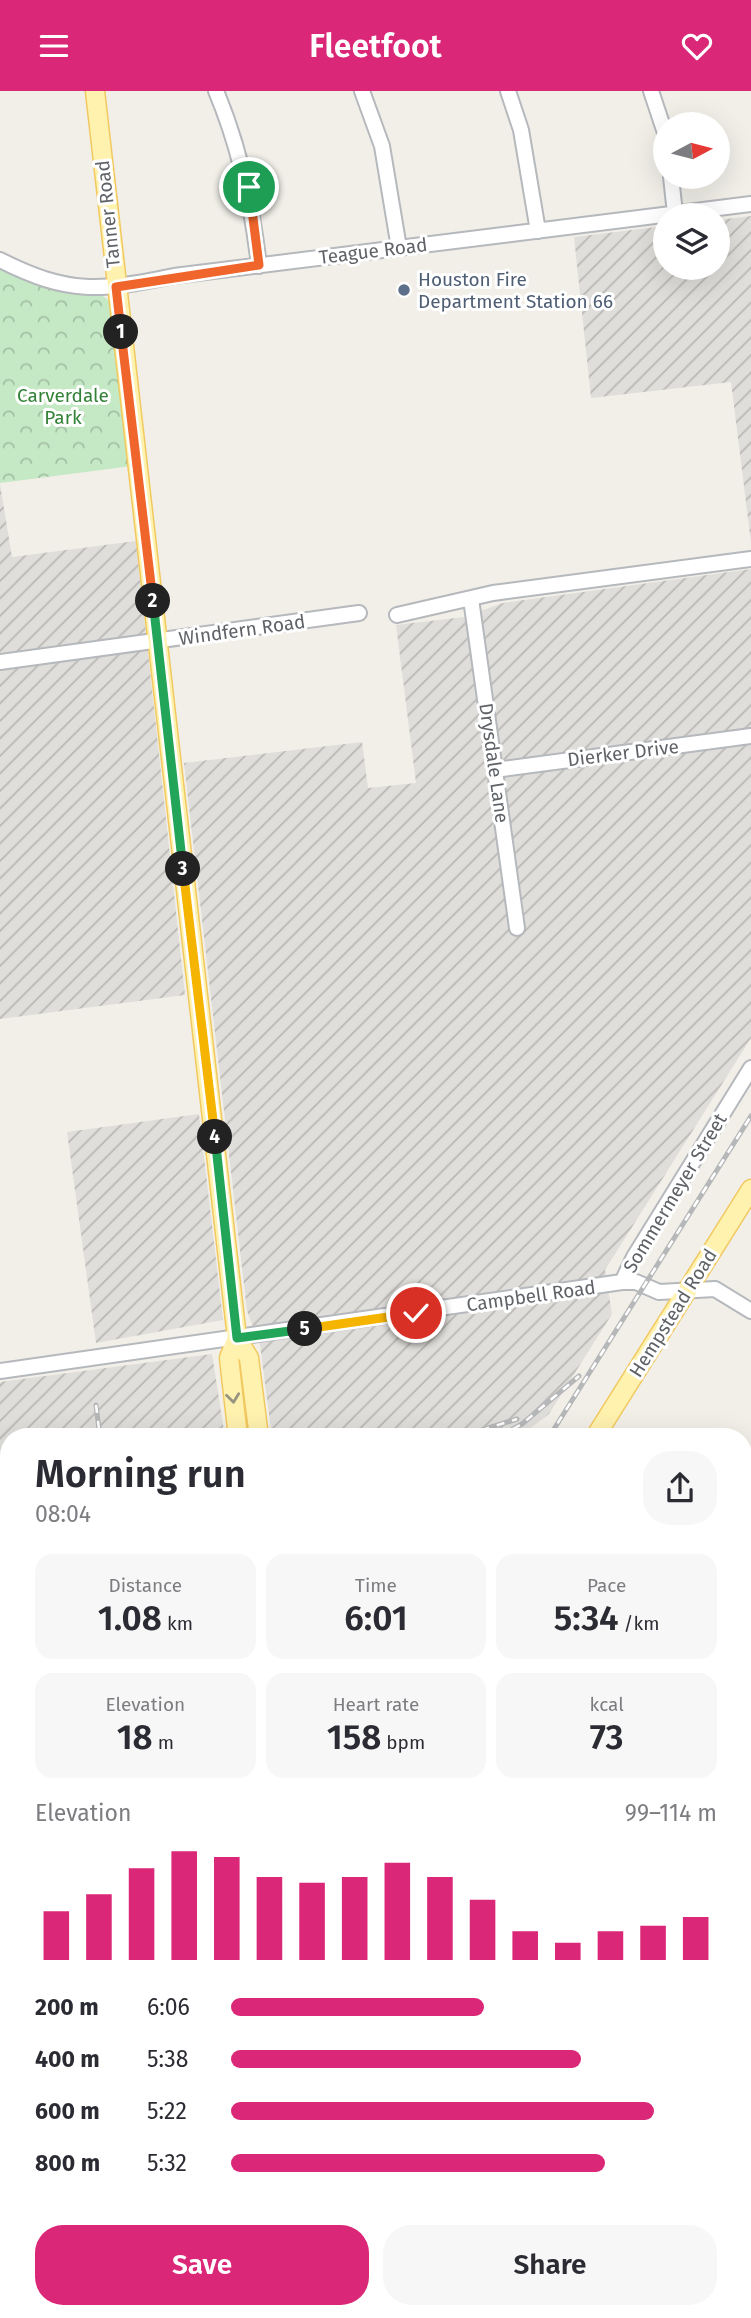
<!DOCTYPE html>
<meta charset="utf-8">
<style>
:root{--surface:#fff;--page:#f7f7f7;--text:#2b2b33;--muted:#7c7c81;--accent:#db2777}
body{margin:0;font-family:"Fira Sans",sans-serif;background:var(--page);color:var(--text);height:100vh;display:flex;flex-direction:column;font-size:26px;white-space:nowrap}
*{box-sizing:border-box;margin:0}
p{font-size:23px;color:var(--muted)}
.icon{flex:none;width:38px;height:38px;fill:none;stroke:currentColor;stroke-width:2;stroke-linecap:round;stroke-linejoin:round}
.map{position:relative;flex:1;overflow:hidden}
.side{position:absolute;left:0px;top:1337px;width:752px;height:891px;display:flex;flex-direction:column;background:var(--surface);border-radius:28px 28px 0 0;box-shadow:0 7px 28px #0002}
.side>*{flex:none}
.needle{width:46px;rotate:83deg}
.fabs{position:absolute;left:653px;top:21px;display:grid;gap:14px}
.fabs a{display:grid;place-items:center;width:77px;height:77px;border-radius:50%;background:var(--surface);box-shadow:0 7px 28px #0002;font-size:35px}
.pin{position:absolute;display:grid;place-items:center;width:60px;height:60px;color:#fff;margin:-30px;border:4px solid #fff;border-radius:50%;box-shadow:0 2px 7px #0007}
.km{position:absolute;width:35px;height:35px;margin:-18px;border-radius:50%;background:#222;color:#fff;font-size:19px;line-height:35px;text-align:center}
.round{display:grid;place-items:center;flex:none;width:74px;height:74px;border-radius:28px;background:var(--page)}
.overview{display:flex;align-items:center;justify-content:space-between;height:119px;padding:0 35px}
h1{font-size:38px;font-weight:600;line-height:52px}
.metrics{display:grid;grid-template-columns:repeat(3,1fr);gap:10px;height:119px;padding:7px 35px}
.metrics div{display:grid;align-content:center;border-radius:18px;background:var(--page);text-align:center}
.metrics b{font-size:35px;font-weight:600}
.metrics small{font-size:19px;font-weight:400}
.metrics p{font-size:19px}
.chart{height:196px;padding:14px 35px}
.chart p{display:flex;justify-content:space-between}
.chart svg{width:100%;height:126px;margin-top:7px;stroke:var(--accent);stroke-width:6}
.primary-button{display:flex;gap:14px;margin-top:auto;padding:14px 35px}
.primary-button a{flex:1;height:80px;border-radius:28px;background:var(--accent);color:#fff;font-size:28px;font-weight:600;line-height:80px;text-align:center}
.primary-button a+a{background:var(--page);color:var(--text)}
ul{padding:0 35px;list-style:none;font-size:23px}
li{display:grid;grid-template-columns:112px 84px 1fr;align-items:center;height:52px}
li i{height:18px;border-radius:9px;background:var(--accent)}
header{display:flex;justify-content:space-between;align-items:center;height:91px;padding:0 35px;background:var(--accent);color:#fff;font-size:32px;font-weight:600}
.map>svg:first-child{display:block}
.industrial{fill:url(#industrial-furrows)}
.education{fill:#e1ded6}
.forest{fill:url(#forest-crowns)}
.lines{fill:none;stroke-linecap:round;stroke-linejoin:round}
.minor-casing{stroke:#b5b8bc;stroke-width:18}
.major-casing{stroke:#f2c960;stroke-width:21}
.minor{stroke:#fff;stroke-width:14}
.major{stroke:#fff2af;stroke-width:18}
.rail-casing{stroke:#b6b7b8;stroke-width:5}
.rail{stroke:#fff;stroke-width:2.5;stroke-dasharray:8;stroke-linecap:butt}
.oneway{stroke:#979581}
.split-1-casing{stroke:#fff;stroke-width:14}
.split-2-casing{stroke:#fff;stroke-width:14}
.split-3-casing{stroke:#fff;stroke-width:14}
.split-4-casing{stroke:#fff;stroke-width:14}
.split-5-casing{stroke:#fff;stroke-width:14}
.split-6-casing{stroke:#fff;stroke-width:14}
.split-1{stroke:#f0652b;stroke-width:9}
.split-2{stroke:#f0652b;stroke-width:9}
.split-3{stroke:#22a559;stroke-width:9}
.split-4{stroke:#f5b400;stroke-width:9}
.split-5{stroke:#22a559;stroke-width:9}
.split-6{stroke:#f5b400;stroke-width:9}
.service-dot{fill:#5c6f8a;stroke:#fff;stroke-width:2.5}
.labels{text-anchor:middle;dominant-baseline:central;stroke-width:6;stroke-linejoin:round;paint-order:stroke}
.street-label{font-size:19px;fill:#5f6368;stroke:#fff}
.service-label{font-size:19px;fill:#4e5e75;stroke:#fff;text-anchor:start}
.park-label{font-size:19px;fill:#348238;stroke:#fff}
</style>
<header><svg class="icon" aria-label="menu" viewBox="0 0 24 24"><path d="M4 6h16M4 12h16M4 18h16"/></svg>Fleetfoot<svg class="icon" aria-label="heart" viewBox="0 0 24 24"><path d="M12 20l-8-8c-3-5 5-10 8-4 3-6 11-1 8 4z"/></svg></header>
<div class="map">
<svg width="751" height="2227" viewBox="0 0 751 2227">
<defs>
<pattern id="industrial-furrows" width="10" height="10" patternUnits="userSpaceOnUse" patternTransform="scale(1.75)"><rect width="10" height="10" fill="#e0deda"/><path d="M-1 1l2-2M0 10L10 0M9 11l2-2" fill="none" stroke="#b9b8b5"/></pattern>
<pattern id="forest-crowns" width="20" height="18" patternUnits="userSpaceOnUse" patternTransform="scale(1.75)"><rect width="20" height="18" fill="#c5e8c5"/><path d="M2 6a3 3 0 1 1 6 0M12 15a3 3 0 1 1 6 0" fill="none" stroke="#a3c0a4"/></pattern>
</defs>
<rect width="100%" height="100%" fill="#f1efe8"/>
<!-- industrial -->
<path class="industrial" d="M 751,125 L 751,452 L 731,291 L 591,307 L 574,146 L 665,135 L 665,177 L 718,177 L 718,129 Z
M 0,393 L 12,466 L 136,450 L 185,904 L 0,928 Z
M 751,478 L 751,947 L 605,1179 L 612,1223 L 549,1323 L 519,1346 L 272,1346 L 260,1254 L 247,1220 L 184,672 L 362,651 L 368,697 L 416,692 L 396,534 L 464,526 L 503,512 Z
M 199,1023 L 223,1229 L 96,1252 L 67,1041 Z
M 212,1263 L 225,1346 L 9,1346 L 9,2086 L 0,2100 L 0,1497 L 6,1496 L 0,1445 L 0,1291 Z"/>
<!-- education -->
<path class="education" d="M 751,1688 L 751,1851 L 744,1846 L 744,1699 Z"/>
<!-- forest -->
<path class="forest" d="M 0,177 L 33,193 L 103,205 L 111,211 L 132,375 L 0,392 Z"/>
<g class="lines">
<!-- minor casing -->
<g class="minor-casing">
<path id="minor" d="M 216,0 C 240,57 252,113 259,175
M 362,0 L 382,55 L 399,157
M 508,0 L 521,39 L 538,140
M 651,0 L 665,42
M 671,86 L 675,122
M 0,169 C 69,204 100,200 174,185 L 751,113
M 471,508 L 517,837
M 397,524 L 493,502 L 751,468
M 0,571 L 359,522
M 495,679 L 751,645
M 622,1191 L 634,1166 L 751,977
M 0,1280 L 622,1191 L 636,1191 L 659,1201 L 715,1198 L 751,1220
M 744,1390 L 751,1378
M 0,1503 L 9,1565
M 744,1539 L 751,1543
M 744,1682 L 751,1671
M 744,1859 L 751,1864
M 0,1873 L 9,1851
M 744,1966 L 751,1954
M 635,2219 L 636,2227
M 219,2227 L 224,2219
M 406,2227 L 407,2219"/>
</g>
<!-- major casing -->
<g class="major-casing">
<path id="major" d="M 95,0 L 237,1247 L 249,1267 L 259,1346
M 237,1247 L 229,1267 L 238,1346
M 595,1346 L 751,1098
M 744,2198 L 751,2197
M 474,2219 L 475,2227
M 496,2219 L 497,2227
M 43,2227 L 48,2219
M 512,2227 L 577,2219
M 685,2227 L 751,2219"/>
</g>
<!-- minor -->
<use href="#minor" class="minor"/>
<!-- major -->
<use href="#major" class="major"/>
<!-- rail casing -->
<g class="rail-casing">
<path id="rail" d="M 96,1314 L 100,1346
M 120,1342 L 120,1346
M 434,1346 L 479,1340 L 517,1328
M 499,1346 L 522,1333 L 579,1285
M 549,1346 L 751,1025
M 0,1762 L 9,1765
M 0,2162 L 9,2156
M 0,2218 L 9,2204"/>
</g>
<!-- rail -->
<use href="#rail" class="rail"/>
</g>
<!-- one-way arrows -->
<defs><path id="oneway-chevron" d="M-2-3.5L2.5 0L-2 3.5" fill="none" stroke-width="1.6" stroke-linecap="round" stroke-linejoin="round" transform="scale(1.75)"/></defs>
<use class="oneway" href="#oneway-chevron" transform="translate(233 1307) rotate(83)"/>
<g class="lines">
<!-- split-1 casing -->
<g class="split-1-casing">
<path id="split-1" d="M 121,241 L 116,196 L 259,174 L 249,96"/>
</g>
<!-- split-2 casing -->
<g class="split-2-casing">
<path id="split-2" d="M 121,241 L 153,510"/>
</g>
<!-- split-3 casing -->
<g class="split-3-casing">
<path id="split-3" d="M 153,510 L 183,778"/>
</g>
<!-- split-4 casing -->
<g class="split-4-casing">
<path id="split-4" d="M 183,778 L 215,1046"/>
</g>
<!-- split-5 casing -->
<g class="split-5-casing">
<path id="split-5" d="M 215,1046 L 237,1247 L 305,1238"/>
</g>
<!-- split-6 casing -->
<g class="split-6-casing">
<path id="split-6" d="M 305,1238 L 416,1222"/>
</g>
<!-- split-1 -->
<use href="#split-1" class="split-1"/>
<!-- split-2 -->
<use href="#split-2" class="split-2"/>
<!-- split-3 -->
<use href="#split-3" class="split-3"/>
<!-- split-4 -->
<use href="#split-4" class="split-4"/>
<!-- split-5 -->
<use href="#split-5" class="split-5"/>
<!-- split-6 -->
<use href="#split-6" class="split-6"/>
</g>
<!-- markers -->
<circle class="service-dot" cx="404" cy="199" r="7"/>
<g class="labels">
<!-- street labels -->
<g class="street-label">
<text transform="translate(108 123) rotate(-96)">Tanner Road</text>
<text transform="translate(373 160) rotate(-7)">Teague Road</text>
<text transform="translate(242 539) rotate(-8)">Windfern Road</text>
<text transform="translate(623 662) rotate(-7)">Dierker Drive</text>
<text transform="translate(494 672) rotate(82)">Drysdale Lane</text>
<text transform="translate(675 1102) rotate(-59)">Sommermeyer Street</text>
<text transform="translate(531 1205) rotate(-8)">Campbell Road</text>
<text transform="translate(673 1222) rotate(-58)">Hempstead Road</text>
</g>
<!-- service labels -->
<g class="service-label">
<text x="418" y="188">Houston Fire<tspan x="418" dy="22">Department Station 66</tspan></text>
</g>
<!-- park labels -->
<g class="park-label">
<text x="63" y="304">Carverdale<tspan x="63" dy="22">Park</tspan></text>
</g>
</g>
</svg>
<div class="fabs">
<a><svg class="needle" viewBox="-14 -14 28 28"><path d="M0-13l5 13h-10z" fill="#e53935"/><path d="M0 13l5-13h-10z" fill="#7c7c81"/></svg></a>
<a><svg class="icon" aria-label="layers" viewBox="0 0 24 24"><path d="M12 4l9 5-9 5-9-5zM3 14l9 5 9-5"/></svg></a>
</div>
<div class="pin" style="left:249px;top:96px;background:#1e9e55"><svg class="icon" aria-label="arrive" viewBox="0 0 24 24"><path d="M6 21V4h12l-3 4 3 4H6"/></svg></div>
<div class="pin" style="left:416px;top:1222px;background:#d93025"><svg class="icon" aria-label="check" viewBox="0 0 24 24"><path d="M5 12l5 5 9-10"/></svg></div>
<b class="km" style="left:121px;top:241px">1</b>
<b class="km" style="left:153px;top:510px">2</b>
<b class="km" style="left:183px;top:778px">3</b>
<b class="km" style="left:215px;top:1046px">4</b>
<b class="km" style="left:305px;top:1238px">5</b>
<section class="side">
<div class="overview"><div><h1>Morning run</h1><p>08:04</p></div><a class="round"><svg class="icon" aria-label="share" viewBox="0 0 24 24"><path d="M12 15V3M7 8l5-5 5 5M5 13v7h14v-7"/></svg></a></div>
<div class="metrics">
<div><p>Distance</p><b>1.08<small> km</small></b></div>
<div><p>Time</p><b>6:01</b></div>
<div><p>Pace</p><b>5:34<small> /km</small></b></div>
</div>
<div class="metrics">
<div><p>Elevation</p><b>18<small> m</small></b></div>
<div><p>Heart rate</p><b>158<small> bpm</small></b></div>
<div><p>kcal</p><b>73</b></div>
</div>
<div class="chart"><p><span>Elevation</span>99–114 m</p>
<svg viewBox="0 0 160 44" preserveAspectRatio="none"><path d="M5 44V27M15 44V21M25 44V12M35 44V6M45 44V8M55 44V15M65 44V17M75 44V15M85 44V10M95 44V15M105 44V23M115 44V34M125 44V38M135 44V34M145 44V32M155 44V29"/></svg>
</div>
<ul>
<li><b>200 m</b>6:06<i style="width:52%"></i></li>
<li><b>400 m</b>5:38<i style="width:72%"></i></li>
<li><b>600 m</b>5:22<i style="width:87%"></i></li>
<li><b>800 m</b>5:32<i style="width:77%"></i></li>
</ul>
<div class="primary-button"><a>Save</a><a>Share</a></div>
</section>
</div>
